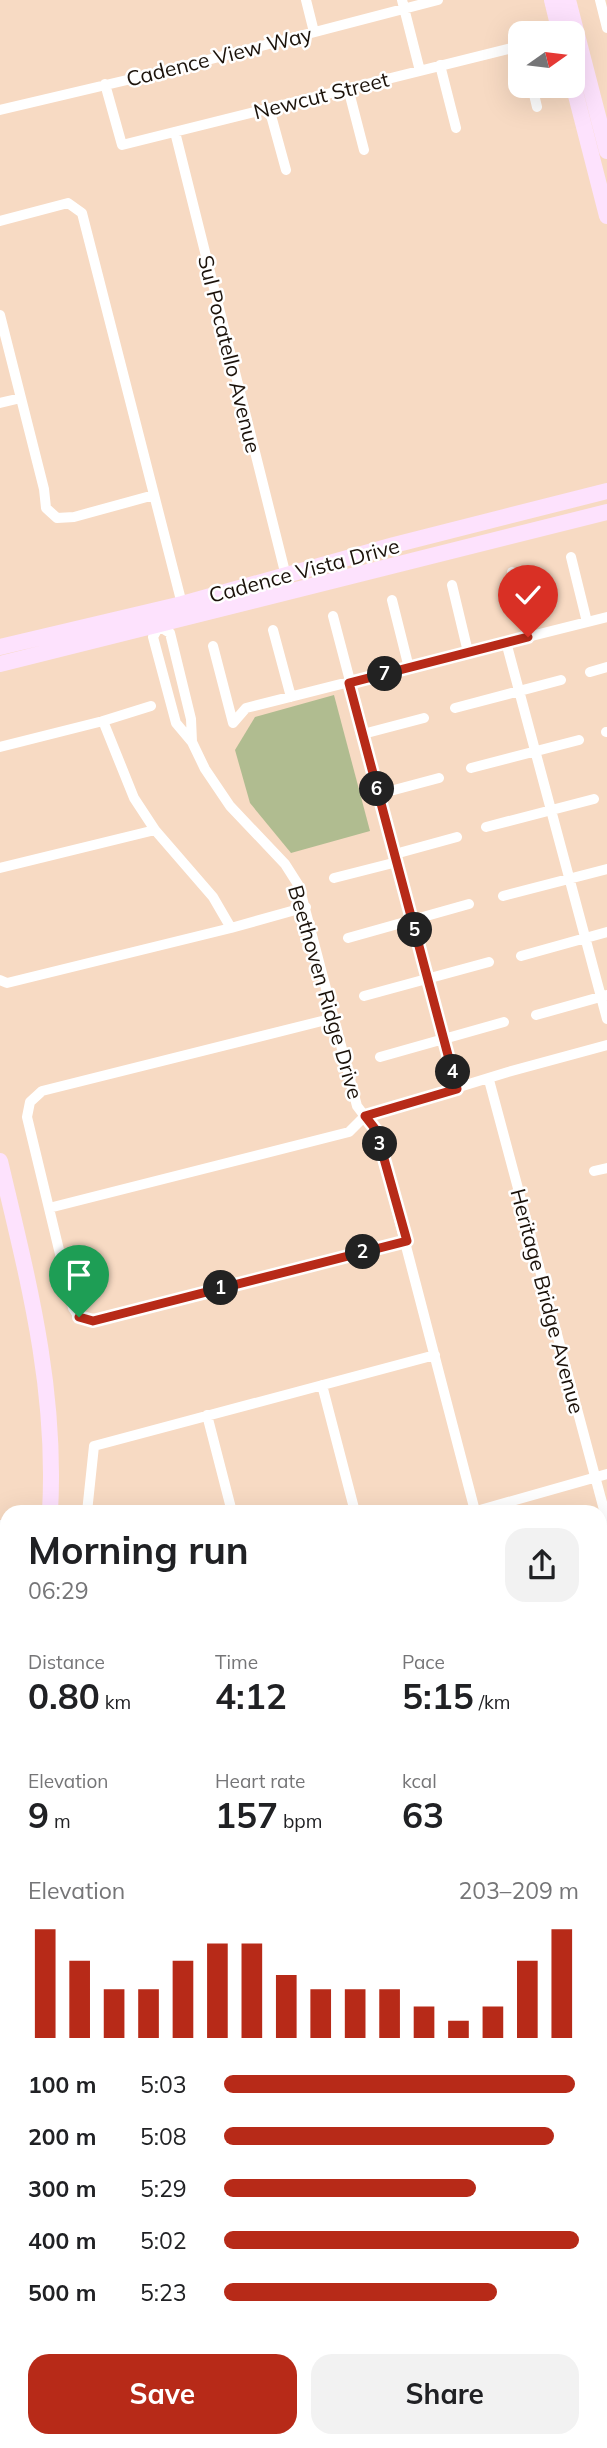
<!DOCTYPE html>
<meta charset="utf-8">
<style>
:root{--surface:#fff;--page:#f2f2f2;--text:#202124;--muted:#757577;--accent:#b72a18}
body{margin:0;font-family:Mulish,sans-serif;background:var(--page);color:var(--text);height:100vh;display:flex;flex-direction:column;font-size:26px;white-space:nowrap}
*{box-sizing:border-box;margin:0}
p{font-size:23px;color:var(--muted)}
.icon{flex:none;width:38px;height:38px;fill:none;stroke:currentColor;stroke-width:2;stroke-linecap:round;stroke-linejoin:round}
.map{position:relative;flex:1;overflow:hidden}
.side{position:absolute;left:0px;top:1505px;width:607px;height:943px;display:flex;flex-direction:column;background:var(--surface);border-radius:21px 21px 0 0;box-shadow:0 7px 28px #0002}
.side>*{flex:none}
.needle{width:46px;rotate:76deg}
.controls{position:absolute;left:508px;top:21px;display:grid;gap:14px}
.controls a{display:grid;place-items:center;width:77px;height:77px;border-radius:14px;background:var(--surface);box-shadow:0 7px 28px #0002;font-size:35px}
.pin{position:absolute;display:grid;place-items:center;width:60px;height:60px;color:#fff;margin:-72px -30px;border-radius:50% 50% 50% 0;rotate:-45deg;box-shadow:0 0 7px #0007}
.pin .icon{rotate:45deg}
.km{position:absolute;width:35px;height:35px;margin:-18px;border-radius:50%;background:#222;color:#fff;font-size:19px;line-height:35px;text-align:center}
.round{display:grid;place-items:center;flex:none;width:74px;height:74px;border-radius:21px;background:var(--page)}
.overview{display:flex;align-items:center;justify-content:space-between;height:119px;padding:0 28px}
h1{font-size:38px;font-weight:700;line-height:52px}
.figures{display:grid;grid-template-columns:repeat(3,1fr);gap:10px;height:119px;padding:7px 28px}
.figures div{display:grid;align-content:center}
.figures b{font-size:35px;font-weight:700}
.figures small{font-size:19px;font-weight:400}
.figures p{font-size:19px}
.chart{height:196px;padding:14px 28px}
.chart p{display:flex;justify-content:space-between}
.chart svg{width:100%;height:126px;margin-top:7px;stroke:var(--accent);stroke-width:6}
.cta{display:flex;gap:14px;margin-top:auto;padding:14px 28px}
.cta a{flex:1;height:80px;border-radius:21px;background:var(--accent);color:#fff;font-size:28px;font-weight:700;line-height:80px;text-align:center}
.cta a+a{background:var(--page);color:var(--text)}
ul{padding:0 28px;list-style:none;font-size:23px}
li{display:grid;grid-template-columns:112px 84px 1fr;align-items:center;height:52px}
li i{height:18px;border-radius:9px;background:var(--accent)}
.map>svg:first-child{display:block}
.green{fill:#b0bc90}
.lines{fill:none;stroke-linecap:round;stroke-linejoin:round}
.stream{stroke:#7ec8ce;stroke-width:2.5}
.street{stroke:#fff;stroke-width:10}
.secondary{stroke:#fde2fd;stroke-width:16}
.route-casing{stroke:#fff;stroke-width:14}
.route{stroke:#b72a18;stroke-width:9}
.labels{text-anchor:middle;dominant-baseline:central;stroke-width:5;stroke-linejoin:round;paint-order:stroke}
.street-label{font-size:21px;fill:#1b120a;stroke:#fff}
</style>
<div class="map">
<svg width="607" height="2448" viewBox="0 0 607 2448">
<rect width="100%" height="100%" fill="#f7dac3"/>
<!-- green -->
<path class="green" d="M 334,695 L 370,831 L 291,853 L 250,803 L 235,750 L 255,717 Z"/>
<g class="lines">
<!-- stream -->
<path class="stream" d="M 0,2388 L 7,2390
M 206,2441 L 233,2448"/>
<!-- street -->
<path class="street" d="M 306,0 L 314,32
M 402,0 L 420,71
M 600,0 L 607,28
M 440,65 L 456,128
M 105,84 L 122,145 L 520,46
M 532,86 L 537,107
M 348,88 L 364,150
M 269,108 L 286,170
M 0,110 L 161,72 L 438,0
M 175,132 L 286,576
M 0,221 L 68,203 L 82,213 L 182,604
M 0,315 L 44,489 L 46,508 L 57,518 L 74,517 L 154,495
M 0,403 L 21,398
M 571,557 L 587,622
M 512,572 L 528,637
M 452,585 L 468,652
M 392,600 L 409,668
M 333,616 L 457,1089
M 273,630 L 291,697
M 506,642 L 607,1019
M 213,646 L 233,723
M 590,672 L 607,667
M 455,708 L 561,680
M 103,721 L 134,798 L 155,830 L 213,897 L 231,928
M 233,723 L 246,708 L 607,617
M 606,732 L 607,732
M 363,734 L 424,718
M 192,742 L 191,719 L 170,633 L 159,626 L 153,637 L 176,723 L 192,742 L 205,769 L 230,806 L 285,864 L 299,886 L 357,1106 L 376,1131 L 475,1511
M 0,747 L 103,721 L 151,706
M 471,768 L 579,740
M 379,794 L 439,778
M 486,827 L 594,799
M 395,854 L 457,837
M 0,868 L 155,830
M 334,878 L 397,862
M 503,896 L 607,869
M 348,938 L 469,904
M 521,956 L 607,932
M 0,980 L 7,983 L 231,928 L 306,907
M 364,996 L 489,962
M 536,1015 L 607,995
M 334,1018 L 42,1091 L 30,1102 L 27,1117 L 73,1308 L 79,1317 L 93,1321 L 406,1241
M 380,1057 L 504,1022
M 489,1080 L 607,1521
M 594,1171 L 607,1168
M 49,1208 L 349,1132 L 365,1116 L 508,1072 L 607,1045
M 322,1385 L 355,1512
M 207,1415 L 232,1512
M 87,1512 L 94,1446 L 435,1355
M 473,1512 L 607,1474
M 0,1525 L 7,1527
M 600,1820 L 607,1818
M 0,2042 L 7,2043
M 0,2065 L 7,2067
M 600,2101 L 607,2099
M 0,2153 L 7,2155
M 0,2322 L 7,2323
M 600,2416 L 607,2443
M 464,2441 L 481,2448
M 487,2441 L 489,2448"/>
<!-- secondary -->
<path class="secondary" d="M 552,0 L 560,33
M 568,0 L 607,151
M 572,80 L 607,216
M 0,647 L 182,604 L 394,545 L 607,491
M 0,664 L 607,512
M 0,1161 C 28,1280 57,1388 50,1512
M 600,1566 L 607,1564
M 7,1659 L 1,1673 L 7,1687
M 0,1755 L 7,1730
M 0,1797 L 7,1773"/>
</g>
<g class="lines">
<!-- route casing -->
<g class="route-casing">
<path id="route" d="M 79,1317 L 93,1321 L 407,1241 L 376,1130 L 365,1116 L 457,1089 L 349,683 L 528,637"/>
</g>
<!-- route -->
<use href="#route" class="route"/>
</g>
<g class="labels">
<!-- street labels -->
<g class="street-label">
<text transform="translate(219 56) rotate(-14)">Cadence View Way</text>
<text transform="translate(321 95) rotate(-14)">Newcut Street</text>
<text transform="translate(230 354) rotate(76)">Sul Pocatello Avenue</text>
<text transform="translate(304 570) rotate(-15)">Cadence Vista Drive</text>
<text transform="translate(326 992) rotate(74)">Beethoven Ridge Drive</text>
<text transform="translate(548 1301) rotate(75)">Heritage Bridge Avenue</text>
</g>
</g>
</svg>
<div class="controls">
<a><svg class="needle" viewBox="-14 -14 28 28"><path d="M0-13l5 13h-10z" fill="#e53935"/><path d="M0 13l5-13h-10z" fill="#757577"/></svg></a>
</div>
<div class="pin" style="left:79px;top:1317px;background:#1e9e55"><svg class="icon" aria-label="arrive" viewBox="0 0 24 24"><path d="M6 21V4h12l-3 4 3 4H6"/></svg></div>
<div class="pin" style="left:528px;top:637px;background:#d93025"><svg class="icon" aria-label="check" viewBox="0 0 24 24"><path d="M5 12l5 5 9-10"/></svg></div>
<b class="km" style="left:221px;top:1288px">1</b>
<b class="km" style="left:363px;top:1252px">2</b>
<b class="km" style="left:380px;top:1144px">3</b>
<b class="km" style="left:453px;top:1072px">4</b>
<b class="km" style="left:415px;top:930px">5</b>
<b class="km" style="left:377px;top:789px">6</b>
<b class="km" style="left:385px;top:674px">7</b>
<section class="side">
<div class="overview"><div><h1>Morning run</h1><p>06:29</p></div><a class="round"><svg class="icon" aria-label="share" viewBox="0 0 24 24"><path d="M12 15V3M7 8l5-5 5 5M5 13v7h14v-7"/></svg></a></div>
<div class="figures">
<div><p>Distance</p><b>0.80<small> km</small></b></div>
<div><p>Time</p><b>4:12</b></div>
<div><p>Pace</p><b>5:15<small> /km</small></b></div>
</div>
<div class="figures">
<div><p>Elevation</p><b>9<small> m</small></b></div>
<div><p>Heart rate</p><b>157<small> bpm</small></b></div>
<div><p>kcal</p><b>63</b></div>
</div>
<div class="chart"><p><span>Elevation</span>203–209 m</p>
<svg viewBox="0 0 160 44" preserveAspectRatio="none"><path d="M5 44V6M15 44V17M25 44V27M35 44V27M45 44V17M55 44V11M65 44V11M75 44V22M85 44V27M95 44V27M105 44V27M115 44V33M125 44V38M135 44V33M145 44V17M155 44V6"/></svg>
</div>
<ul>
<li><b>100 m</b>5:03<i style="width:99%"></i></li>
<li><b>200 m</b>5:08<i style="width:93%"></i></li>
<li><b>300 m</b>5:29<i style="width:71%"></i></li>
<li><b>400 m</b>5:02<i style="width:100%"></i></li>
<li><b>500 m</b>5:23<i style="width:77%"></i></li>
</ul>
<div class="cta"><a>Save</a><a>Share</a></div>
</section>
</div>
